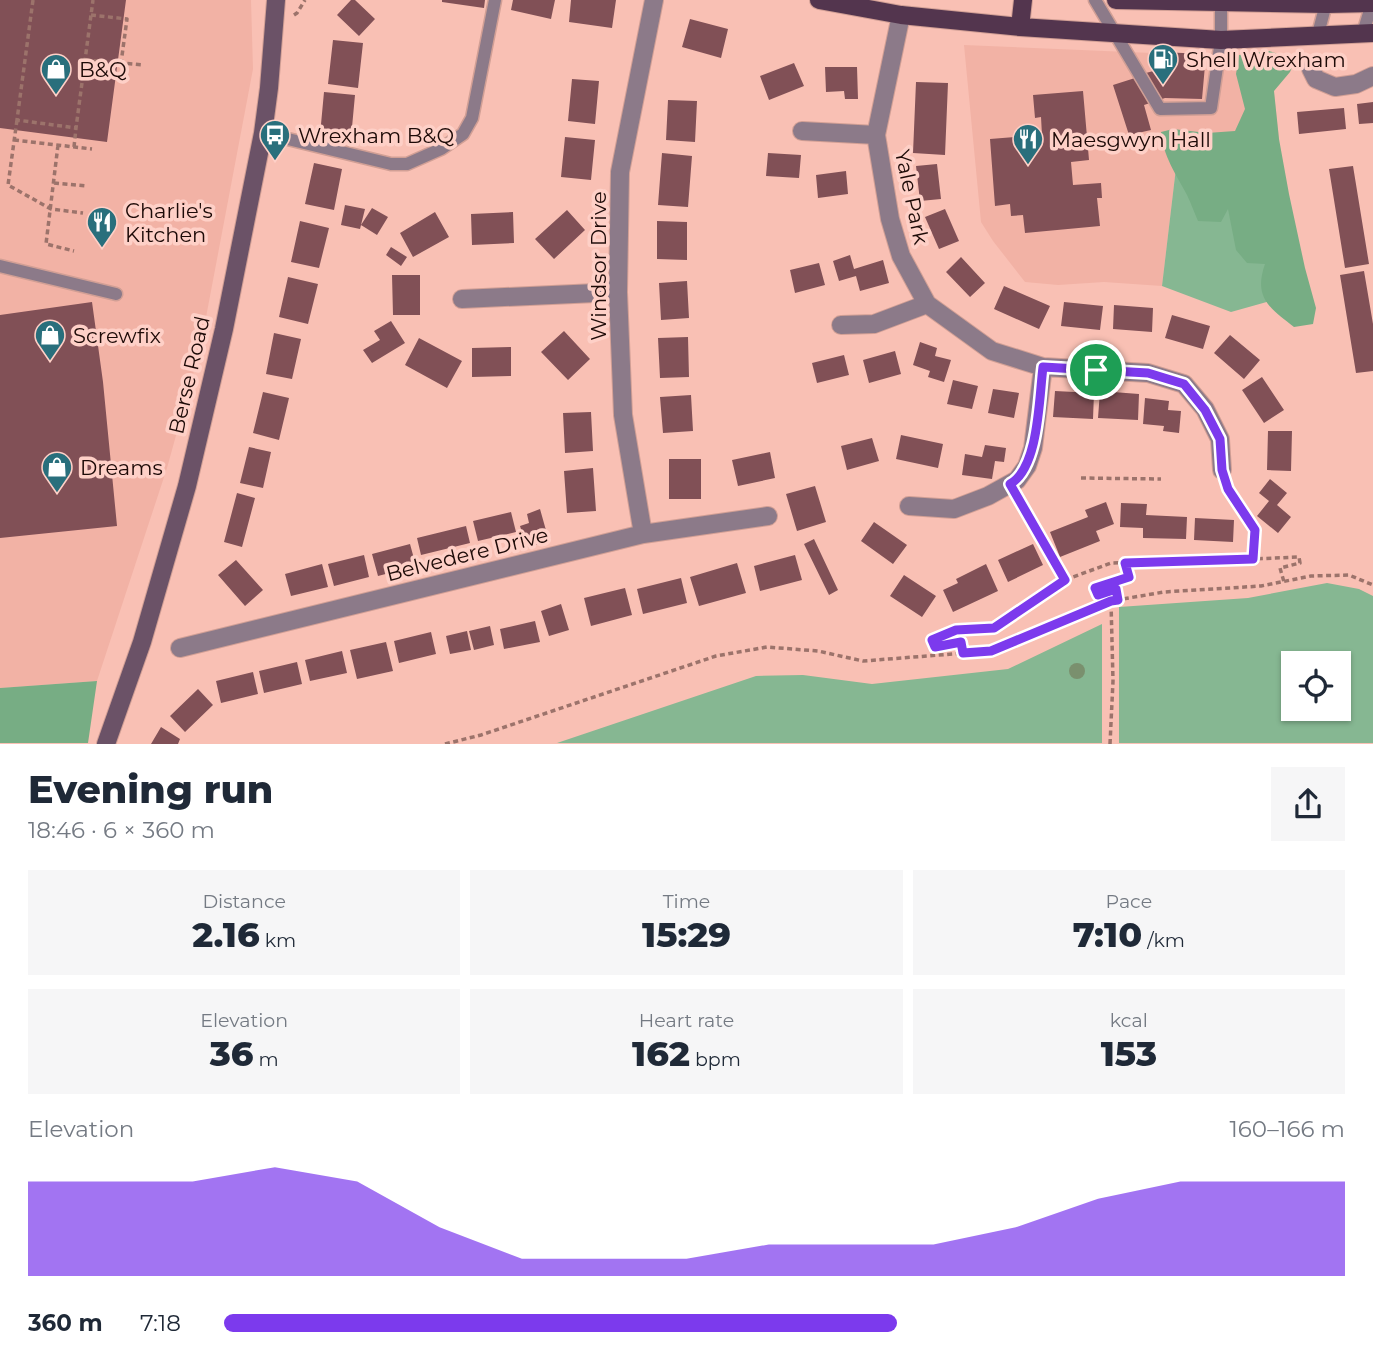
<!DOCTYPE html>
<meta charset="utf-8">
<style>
:root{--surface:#fff;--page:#f6f6f7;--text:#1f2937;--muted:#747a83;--accent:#7c3aed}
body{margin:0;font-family:Montserrat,sans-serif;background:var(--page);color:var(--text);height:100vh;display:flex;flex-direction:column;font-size:26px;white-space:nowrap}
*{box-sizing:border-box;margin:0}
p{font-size:23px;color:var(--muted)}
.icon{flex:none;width:38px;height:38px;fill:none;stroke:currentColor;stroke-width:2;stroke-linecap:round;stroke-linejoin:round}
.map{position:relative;height:744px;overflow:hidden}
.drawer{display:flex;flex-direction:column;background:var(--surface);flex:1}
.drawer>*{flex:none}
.buttons{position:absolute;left:1281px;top:651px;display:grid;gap:14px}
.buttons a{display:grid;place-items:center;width:70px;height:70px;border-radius:0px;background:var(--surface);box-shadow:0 2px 5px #0004;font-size:35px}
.pin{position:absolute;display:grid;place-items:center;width:60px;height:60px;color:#fff;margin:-30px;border:4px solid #fff;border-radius:50%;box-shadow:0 2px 7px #0007}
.round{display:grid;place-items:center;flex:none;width:74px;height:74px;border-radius:0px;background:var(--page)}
.summary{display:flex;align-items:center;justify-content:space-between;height:119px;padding:0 28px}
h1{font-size:38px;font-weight:800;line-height:52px}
.stats{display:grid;grid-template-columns:repeat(3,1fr);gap:10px;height:119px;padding:7px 28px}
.stats div{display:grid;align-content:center;border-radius:0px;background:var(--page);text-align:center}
.stats b{font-size:35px;font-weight:800}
.stats small{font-size:19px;font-weight:400}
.stats p{font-size:19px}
.chart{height:196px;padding:14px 28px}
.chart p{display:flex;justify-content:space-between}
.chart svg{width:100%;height:126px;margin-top:7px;fill:var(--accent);opacity:.7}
ul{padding:0 28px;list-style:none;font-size:23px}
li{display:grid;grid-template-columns:112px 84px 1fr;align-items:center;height:52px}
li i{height:18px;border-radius:9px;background:var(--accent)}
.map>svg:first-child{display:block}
.built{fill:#f2b2a5}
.green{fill:#86b792;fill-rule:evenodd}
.forest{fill:#77ad84}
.building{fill:#815056}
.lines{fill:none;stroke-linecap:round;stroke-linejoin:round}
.service-casing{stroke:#d19f95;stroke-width:15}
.minor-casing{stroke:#d19f95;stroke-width:20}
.secondary-casing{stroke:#d19f95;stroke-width:20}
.primary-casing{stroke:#d19f95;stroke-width:20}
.path{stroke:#9c736b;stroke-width:3.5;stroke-dasharray:5 3.5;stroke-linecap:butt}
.service{stroke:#8c7a89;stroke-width:12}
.minor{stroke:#8c7a89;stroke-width:18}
.secondary{stroke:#6b5267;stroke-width:18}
.primary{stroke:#53354e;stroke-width:18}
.tree{fill:#7a906e}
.route-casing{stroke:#fff;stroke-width:14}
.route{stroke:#7c3aed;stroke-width:9}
.labels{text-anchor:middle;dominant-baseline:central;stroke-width:7;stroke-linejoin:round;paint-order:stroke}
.poi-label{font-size:21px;fill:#1d0a07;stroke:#fed0c7;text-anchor:start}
.street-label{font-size:21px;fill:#1d0a07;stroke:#fed0c7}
</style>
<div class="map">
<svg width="1373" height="744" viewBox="0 0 1373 744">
<rect width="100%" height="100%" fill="#f9c0b4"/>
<!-- built -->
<path class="built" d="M 0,0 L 251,0 L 253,69 L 200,349 L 167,468 L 97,681 L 0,688 Z
M 964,45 L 1270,58 L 1279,139 L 1178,151 L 1162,286 L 1104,282 L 1058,285 L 1025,282 L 993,241 L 981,222 Z"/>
<!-- green -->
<path class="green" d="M 1178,151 L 1306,291 L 1231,312 L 1162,286 Z
M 1327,583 L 1359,589 L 1373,596 L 1373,743 L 1119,743 L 1119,607 L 1248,598 ZM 1293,663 L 1339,663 L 1339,709 L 1293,709 Z
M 1102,624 L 1102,743 L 557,743 L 756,676 L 803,675 L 872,684 L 1008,669 Z"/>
<!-- forest -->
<path class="forest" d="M 1269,51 L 1290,58 L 1294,63 L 1290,72 L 1274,91 L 1279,139 L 1289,194 L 1305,268 L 1316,308 L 1313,324 L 1294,327 C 1270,308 1253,298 1265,264 L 1247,263 L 1236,250 L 1228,209 L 1221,222 L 1198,221 C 1194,212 1191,203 1187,195 C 1176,174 1163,156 1161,132 L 1173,129 L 1207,133 L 1235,131 L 1245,109 L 1236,74 L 1239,55 Z
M 97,681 L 88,743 L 0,743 L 0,688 Z"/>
<!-- building -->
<path class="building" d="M 0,0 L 126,0 L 107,142 L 0,128 Z
M 351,0 L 355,0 L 375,19 L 359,36 L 337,15 Z
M 442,0 L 485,0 L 484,8 L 442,2 Z
M 513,0 L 555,0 L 551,19 L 511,10 Z
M 571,0 L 616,0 L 612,28 L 569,22 Z
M 690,19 L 728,29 L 721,58 L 682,47 Z
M 333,40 L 363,43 L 358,88 L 328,84 Z
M 1160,52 L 1206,54 L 1202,99 L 1165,98 L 1144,105 L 1151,130 L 1129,135 L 1113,85 L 1135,78 L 1135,76 L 1157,70 Z
M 794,63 L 804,86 L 769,100 L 760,76 Z
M 825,67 L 857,67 L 858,99 L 845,99 L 844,91 L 826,92 Z
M 572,79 L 599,81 L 595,124 L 568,121 Z
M 916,82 L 948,83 L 945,155 L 913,153 Z
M 1083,91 L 1089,160 L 1071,162 L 1073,185 L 1101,183 L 1102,198 L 1097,198 L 1100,226 L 1025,233 L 1023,215 L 1011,216 L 1010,204 L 995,206 L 990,139 L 1042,135 L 1041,117 L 1035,118 L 1033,95 Z
M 324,92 L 355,95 L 351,138 L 320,135 Z
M 668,100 L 697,101 L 695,142 L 666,140 Z
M 1373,102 L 1373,123 L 1359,124 L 1357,104 Z
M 1344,108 L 1346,129 L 1299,134 L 1297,112 Z
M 565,137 L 595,140 L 591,180 L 561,177 Z
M 662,153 L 692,156 L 688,207 L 658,205 Z
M 768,153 L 801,155 L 799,178 L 766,176 Z
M 314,163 L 342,169 L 334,210 L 305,204 Z
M 937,164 L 941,199 L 920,201 L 916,166 Z
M 1353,166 L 1369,264 L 1345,268 L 1329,169 Z
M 846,171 L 848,194 L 818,198 L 816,175 Z
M 345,205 L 365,209 L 360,229 L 341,225 Z
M 372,208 L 388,217 L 377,235 L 361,225 Z
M 945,209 L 959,241 L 939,249 L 925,217 Z
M 567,210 L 585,230 L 554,259 L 535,239 Z
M 435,212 L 449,237 L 413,257 L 400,233 Z
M 513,212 L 514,243 L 472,245 L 471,214 Z
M 300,221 L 329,228 L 319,268 L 291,262 Z
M 657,221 L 687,222 L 687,260 L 657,259 Z
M 391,247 L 407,257 L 401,266 L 386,255 Z
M 850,255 L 854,269 L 883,260 L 889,283 L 860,291 L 856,276 L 839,281 L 833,261 Z
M 961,257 L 985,283 L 970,297 L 946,272 Z
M 819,263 L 825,285 L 795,293 L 790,270 Z
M 1364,271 L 1373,324 L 1373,371 L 1356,373 L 1340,275 Z
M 392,275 L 420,275 L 420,315 L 393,315 Z
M 288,277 L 318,284 L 308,324 L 279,317 Z
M 687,281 L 689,318 L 661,320 L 659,283 Z
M 1004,286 L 1050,306 L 1039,329 L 994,309 Z
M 92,302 L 103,382 L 117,526 L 0,538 L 0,315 Z
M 1064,302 L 1103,306 L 1100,330 L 1061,326 Z
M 1114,305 L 1153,308 L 1152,332 L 1113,329 Z
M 1172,315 L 1210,326 L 1203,349 L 1165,338 Z
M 391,321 L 405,343 L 372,363 L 363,350 L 380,340 L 374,331 Z
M 564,331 L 590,359 L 568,380 L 541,352 Z
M 274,333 L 301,339 L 292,379 L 266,374 Z
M 1230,335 L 1260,360 L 1244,379 L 1214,353 Z
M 688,337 L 689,377 L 660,378 L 658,338 Z
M 419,338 L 462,361 L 447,388 L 405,365 Z
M 920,342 L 937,348 L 935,356 L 951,360 L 944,382 L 928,377 L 930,371 L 913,365 Z
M 511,347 L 511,376 L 472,377 L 472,348 Z
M 895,351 L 901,374 L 869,383 L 863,360 Z
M 844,355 L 849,375 L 817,383 L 812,363 Z
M 1262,377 L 1284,410 L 1264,423 L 1242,390 Z
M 953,380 L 978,386 L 972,409 L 947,404 Z
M 993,389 L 1019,393 L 1014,418 L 988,413 Z
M 1055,391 L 1094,393 L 1093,419 L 1053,417 Z
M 1100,391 L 1139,394 L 1138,420 L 1098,418 Z
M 263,392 L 289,398 L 279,440 L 253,433 Z
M 691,395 L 693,431 L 663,433 L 660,397 Z
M 1145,398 L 1169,401 L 1168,410 L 1181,411 L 1179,433 L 1163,431 L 1164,426 L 1143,424 Z
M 591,412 L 593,451 L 565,453 L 563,413 Z
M 1268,431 L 1292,431 L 1291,471 L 1267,470 Z
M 901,435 L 943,444 L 938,468 L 896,459 Z
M 872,438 L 879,461 L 847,470 L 841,446 Z
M 985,445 L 1006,448 L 1004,462 L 995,461 L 992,479 L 962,475 L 965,454 L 982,457 Z
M 249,447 L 271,452 L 263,488 L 240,483 Z
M 770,452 L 775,478 L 738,486 L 732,460 Z
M 669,459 L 701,459 L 701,499 L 669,499 Z
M 593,468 L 596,511 L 567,513 L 564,471 Z
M 1270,479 L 1287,493 L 1277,505 L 1291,517 L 1278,533 L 1257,516 L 1269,501 L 1259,493 Z
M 815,486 L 826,522 L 797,531 L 786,494 Z
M 237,493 L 255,498 L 242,547 L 224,542 Z
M 1106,502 L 1114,524 L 1096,531 L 1100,541 L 1060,557 L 1050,532 L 1088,517 L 1085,510 Z
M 1121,503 L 1147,504 L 1146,515 L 1187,517 L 1186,539 L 1143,538 L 1143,528 L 1120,527 Z
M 540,509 L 549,541 L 527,548 L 520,526 L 529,523 L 527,514 Z
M 511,512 L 516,532 L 478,541 L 473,521 Z
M 1195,518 L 1234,520 L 1233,542 L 1194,540 Z
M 874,522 L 907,545 L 893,564 L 861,541 Z
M 466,526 L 470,543 L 421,555 L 417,538 Z
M 814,539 L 838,590 L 829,595 L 804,544 Z
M 410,544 L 416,566 L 378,576 L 372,554 Z
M 1033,544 L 1043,565 L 1008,582 L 998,560 Z
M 364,555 L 369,577 L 334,586 L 328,564 Z
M 795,555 L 802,580 L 760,591 L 754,566 Z
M 236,560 L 263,590 L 245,606 L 218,575 Z
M 737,563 L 746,593 L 699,606 L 690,577 Z
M 322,564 L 328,587 L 291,596 L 285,574 Z
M 986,564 L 998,591 L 953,612 L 943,590 L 958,583 L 956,579 Z
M 904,575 L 936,596 L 922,617 L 890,596 Z
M 681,578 L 687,603 L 643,614 L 637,589 Z
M 625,588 L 632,615 L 591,626 L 584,598 Z
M 561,604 L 569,630 L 549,636 L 541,611 Z
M 535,621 L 540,642 L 504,649 L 500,629 Z
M 490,626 L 494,645 L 474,650 L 469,631 Z
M 467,631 L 471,650 L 450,654 L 446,636 Z
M 431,632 L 436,654 L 399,663 L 394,641 Z
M 386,642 L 393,671 L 357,679 L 350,650 Z
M 342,651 L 347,673 L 310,681 L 305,660 Z
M 297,662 L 302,684 L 264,693 L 259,671 Z
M 253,672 L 258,694 L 221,703 L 216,681 Z
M 198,689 L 213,705 L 185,732 L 170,716 Z
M 161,727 L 180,739 L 178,744 L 151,744 Z"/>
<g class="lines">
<!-- service casing -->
<g class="service-casing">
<path id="service" d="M 1095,0 L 1160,109 L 1211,108 L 1221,40 L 1221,2
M 1363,33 L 1373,0
M 1318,34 L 1327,0
M 263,133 L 391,164 L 407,164 L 441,149 L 463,134 L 472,118 L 495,0
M 0,266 L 116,294"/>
</g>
<!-- minor casing -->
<g class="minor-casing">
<path id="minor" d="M 901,15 L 876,135 L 890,219 L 901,256 L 927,304 L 992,351 L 1043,367 L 1148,373 L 1184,384 L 1205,409 L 1220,439 L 1222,470
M 1311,69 L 1316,79 L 1335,87 L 1356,84 L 1373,76
M 802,131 L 876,135
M 462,299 L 618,292
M 841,325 L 874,324 L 927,304
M 909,506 L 954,509 L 988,496 L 1017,480 L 1027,466 L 1033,448 L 1043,367
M 643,534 L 623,415 L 618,292 L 620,172 L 654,0
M 180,648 L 643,534 L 768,516"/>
</g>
<!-- secondary casing -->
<g class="secondary-casing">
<path id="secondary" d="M 106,744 L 142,642 L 187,486 L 224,329 L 263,133 L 269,88 L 276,0"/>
</g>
<!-- primary casing -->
<g class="primary-casing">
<path id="primary" d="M 819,0 L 901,15 L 1020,27 L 1221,40 L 1373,33
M 1116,0 L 1327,4 L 1373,3
M 1020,27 L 1023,0"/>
</g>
<!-- path -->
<path class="path" d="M 33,0 L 17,120 L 76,128 L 93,0
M 91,15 L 127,19 L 121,63
M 294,15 L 297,13 L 305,0
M 85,60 L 144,65
M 17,120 L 8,185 L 51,209 L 83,213
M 14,140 L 92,149
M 58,145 L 46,244 L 74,251
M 74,147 L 76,128
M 54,183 L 87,186
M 1081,478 L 1161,479
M 1228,489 L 1255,530 L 1253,559
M 1020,501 L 1065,579
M 1118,600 L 1116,589 L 1098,595 L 1095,588 L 1129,577 L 1125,563
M 963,653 L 961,642 L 935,647 L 932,640 L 956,630 L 994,628 L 1065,580 L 1111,563 L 1253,559 L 1299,557 L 1300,563 L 1280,568 L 1284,582
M 445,744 L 481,735 L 716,656 L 767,647 L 818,651 L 863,661 L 991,651 L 1111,601 L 1164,592 L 1261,586 L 1311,576 L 1349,575 L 1373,585
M 1110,744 L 1113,681 L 1111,602"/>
<!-- service -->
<use href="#service" class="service"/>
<!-- minor -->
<use href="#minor" class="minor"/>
<!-- secondary -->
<use href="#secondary" class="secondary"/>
<!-- primary -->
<use href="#primary" class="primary"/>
</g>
<!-- trees -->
<circle class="tree" cx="1077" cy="671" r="8"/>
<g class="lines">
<!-- route casing -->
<g class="route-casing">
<path id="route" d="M 1043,367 L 1148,373 L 1184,384 L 1205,410 L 1220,439 L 1222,470 L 1228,489 L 1255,530 L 1253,559 L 1125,563 L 1129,577 L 1095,588 L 1098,595 L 1116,589 L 1118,600 L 1111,601 L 991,651 L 963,653 L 961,642 L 935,647 L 932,640 L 956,630 L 994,628 L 1065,580 L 1010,484 C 1039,468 1039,398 1043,367 Z"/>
</g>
<!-- route -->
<use href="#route" class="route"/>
</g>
<!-- icons -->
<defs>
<g id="fuel-pin" transform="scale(1.575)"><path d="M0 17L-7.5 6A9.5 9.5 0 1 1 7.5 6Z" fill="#296f7c" stroke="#fed0c7"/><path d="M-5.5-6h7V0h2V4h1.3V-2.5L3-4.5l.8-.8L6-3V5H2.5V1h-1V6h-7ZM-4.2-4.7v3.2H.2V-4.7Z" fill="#fff"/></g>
<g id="shop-pin" transform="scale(1.575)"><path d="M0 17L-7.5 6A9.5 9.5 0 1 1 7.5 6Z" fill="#296f7c" stroke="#fed0c7"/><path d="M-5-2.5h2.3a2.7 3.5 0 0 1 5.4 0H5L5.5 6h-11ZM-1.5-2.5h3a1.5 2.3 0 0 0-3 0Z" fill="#fff"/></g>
<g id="bus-pin" transform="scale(1.575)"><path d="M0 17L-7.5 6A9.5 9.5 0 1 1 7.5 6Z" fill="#296f7c" stroke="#fed0c7"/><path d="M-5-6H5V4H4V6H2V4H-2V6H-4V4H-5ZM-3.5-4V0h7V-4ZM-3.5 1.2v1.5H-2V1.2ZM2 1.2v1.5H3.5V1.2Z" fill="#fff"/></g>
<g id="restaurant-pin" transform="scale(1.575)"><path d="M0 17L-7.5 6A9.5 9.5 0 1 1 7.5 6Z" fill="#296f7c" stroke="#fed0c7"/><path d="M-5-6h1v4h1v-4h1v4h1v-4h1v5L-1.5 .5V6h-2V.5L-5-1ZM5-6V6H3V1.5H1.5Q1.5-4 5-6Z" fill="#fff"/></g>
</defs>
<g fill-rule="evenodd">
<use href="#fuel-pin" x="1163" y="59"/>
<use href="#shop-pin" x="56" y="69"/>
<use href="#bus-pin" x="275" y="135"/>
<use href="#restaurant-pin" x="1028" y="139"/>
<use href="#restaurant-pin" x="102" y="222"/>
<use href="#shop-pin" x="50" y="335"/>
<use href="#shop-pin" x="57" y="467"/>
</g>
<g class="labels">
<!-- poi labels -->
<g class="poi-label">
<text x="1186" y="59">Shell Wrexham</text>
<text x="79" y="69">B&amp;Q</text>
<text x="298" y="135">Wrexham B&amp;Q</text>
<text x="1051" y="139">Maesgwyn Hall</text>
<text x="125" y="210">Charlie's<tspan x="125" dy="24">Kitchen</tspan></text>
<text x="73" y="335">Screwfix</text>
<text x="80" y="467">Dreams</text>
</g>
<!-- street labels -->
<g class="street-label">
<text transform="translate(912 197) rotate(78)">Yale Park</text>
<text transform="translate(598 266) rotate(-90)">Windsor Drive</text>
<text transform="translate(189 375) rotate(-77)">Berse Road</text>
<text transform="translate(467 554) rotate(-14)">Belvedere Drive</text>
</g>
</g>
</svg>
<div class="buttons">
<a><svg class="icon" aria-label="locate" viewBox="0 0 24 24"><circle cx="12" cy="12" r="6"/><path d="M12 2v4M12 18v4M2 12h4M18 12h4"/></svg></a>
</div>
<div class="pin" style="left:1096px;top:370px;background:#1e9e55"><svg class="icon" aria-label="arrive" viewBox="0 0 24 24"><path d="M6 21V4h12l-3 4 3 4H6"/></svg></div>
</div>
<section class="drawer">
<div class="summary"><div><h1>Evening run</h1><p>18:46 · 6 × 360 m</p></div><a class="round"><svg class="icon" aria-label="share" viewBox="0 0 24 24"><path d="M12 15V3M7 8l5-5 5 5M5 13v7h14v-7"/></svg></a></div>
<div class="stats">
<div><p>Distance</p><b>2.16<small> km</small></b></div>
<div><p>Time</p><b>15:29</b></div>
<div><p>Pace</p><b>7:10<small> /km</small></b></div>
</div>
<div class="stats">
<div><p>Elevation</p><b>36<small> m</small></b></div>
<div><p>Heart rate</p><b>162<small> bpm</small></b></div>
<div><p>kcal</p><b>153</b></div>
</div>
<div class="chart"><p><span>Elevation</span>160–166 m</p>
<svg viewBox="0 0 160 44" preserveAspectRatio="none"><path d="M0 44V11L10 11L20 11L30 6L40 11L50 27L60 38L70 38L80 38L90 33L100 33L110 33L120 27L130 17L140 11L150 11L160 11V44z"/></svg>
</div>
<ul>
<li><b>360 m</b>7:18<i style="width:60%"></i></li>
</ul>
</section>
